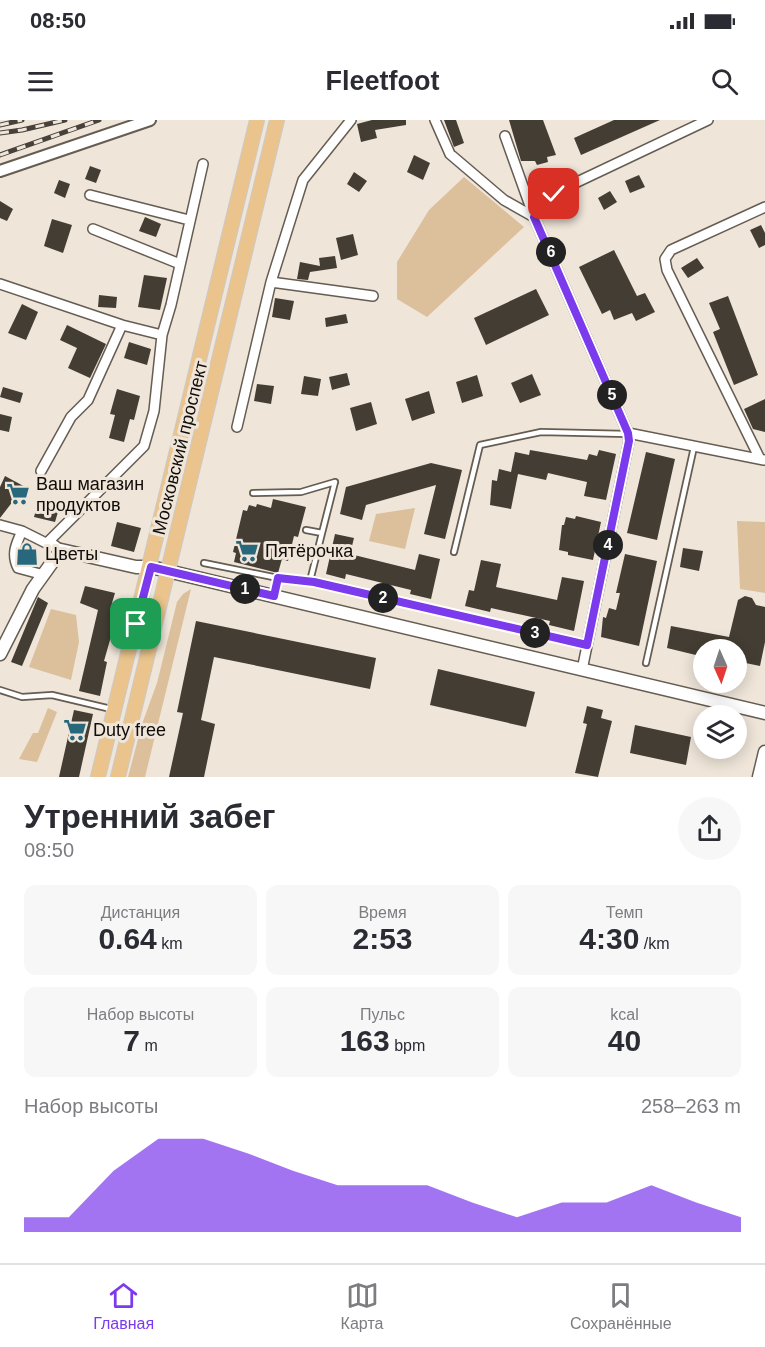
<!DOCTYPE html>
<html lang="ru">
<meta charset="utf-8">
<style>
:root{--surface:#fff;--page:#f7f7f7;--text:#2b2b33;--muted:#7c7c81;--line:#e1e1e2;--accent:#7c3aed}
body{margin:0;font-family:Helvetica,sans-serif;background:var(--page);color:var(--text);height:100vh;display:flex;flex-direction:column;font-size:22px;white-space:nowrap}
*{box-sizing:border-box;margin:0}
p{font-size:20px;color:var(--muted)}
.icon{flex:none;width:33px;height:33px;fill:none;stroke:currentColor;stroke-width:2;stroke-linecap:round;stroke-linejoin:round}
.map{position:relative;height:657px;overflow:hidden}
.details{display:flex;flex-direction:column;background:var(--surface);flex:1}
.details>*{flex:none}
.needle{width:39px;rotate:177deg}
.controls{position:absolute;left:693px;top:519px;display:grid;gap:12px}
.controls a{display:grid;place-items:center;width:54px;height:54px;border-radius:50%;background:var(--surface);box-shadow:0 3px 15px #0003;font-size:30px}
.pin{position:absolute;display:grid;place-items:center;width:51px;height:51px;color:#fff;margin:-26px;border-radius:12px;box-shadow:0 3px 9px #0006}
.km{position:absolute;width:30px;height:30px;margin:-15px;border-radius:50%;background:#222;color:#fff;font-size:16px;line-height:30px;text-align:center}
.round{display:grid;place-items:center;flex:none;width:63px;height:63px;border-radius:32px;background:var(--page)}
.summary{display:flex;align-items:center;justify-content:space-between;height:102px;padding:0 24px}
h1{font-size:33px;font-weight:700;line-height:45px}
.figures{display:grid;grid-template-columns:repeat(3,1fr);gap:9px;height:102px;padding:6px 24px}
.figures div{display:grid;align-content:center;border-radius:12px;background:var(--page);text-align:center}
.figures b{font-size:30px;font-weight:700}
.figures small{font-size:16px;font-weight:400}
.figures p{font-size:16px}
.chart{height:168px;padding:12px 24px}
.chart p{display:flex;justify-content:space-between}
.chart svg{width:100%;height:108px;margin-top:6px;fill:var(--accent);opacity:.7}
.status{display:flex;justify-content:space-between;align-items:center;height:42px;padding:0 30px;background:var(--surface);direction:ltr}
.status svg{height:16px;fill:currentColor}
header{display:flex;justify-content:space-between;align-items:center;height:78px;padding:0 24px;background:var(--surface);font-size:27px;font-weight:700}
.dock{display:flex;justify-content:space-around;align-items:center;height:84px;border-top:2px solid var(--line);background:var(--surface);font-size:16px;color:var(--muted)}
.dock a{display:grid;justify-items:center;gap:3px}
.dock .on{color:var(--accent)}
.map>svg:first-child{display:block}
.green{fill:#dcbf9b}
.building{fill:#443d33}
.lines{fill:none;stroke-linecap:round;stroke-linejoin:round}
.service-casing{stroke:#655c52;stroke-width:8}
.minor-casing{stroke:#655c52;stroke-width:12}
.tertiary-casing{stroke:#655c52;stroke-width:14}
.secondary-casing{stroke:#655c52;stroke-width:15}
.primary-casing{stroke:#cacac9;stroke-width:16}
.service{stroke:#fff;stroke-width:4.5}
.minor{stroke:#fff;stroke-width:9}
.tertiary{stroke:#fff;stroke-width:10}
.secondary{stroke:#fff;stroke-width:12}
.primary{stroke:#eac48c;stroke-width:14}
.rail-casing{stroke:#47413c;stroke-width:5}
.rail{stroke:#efe5d9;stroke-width:3;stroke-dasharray:9;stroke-linecap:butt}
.route-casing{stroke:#fff;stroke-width:12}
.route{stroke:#7c3aed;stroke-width:8}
.labels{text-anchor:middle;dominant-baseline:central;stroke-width:6;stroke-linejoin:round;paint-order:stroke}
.street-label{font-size:18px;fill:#100c09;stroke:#efe5d9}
.poi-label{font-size:18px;fill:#100c09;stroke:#efe5d9;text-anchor:start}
</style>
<div class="status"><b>08:50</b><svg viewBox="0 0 49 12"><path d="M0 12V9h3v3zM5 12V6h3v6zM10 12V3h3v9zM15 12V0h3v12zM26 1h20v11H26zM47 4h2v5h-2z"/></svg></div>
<header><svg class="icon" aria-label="menu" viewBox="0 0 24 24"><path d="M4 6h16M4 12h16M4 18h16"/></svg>Fleetfoot<svg class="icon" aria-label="search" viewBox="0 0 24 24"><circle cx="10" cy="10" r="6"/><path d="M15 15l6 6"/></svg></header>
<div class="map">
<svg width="765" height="657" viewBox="0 0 765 657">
<rect width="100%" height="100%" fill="#efe5d9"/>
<!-- green -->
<path class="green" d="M 464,57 L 524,107 L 427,197 L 397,179 L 397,142 L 429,90 Z
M 415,388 L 405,429 L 369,421 L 376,394 Z
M 737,401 L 765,402 L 765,473 L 740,469 Z
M 191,469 L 145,657 L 128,657 L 142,604 L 157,563 L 177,482 L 183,474 Z
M 51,489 L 76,495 L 79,522 L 71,560 L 29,547 Z
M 48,588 L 57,592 L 37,642 L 19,639 L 33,613 L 38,613 Z"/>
<!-- building -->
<path class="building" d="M 372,0 L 406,0 L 406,5 L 375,10 L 377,18 L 361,22 L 357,4 Z
M 444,0 L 456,0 L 464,23 L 454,27 Z
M 509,0 L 543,0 L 556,35 L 547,37 L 548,42 L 537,45 L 535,41 L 521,41 Z
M 614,0 L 660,0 L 581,35 L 574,18 Z
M 414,35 L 430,43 L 423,60 L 407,52 Z
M 90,46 L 101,50 L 96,63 L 85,59 Z
M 354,52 L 367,61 L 359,72 L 347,64 Z
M 639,55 L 645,67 L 630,73 L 625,61 Z
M 59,60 L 70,64 L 65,78 L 54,73 Z
M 610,71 L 617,82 L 604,90 L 598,78 Z
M 0,81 L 13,89 L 7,101 L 0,98 Z
M 145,97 L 161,104 L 156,117 L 139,111 Z
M 52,99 L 72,105 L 63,133 L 44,126 Z
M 761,105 L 765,113 L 765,125 L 759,128 L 750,110 Z
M 353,114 L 358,135 L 341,140 L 336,118 Z
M 614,130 L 637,176 L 645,173 L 655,192 L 636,201 L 632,193 L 614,200 L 610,190 L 602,194 L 579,147 Z
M 335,136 L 337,148 L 310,152 L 308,160 L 297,159 L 300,142 L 320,146 L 319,138 Z
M 697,138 L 704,148 L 688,158 L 681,148 Z
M 144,155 L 167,158 L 160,190 L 138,187 Z
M 536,169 L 549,195 L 486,225 L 474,198 Z
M 99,175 L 117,177 L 116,188 L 98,187 Z
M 728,176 L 758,255 L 734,265 L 713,212 L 720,209 L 709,183 Z
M 275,178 L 294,181 L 290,200 L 272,197 Z
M 22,184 L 38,192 L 26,220 L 8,213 Z
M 346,194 L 348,203 L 326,207 L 325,198 Z
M 67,205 L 106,224 L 90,258 L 68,248 L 77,228 L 60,220 Z
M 129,222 L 151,229 L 147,245 L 124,238 Z
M 347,253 L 350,265 L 332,270 L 329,257 Z
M 532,254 L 541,275 L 520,283 L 511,263 Z
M 477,255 L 483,276 L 462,283 L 456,262 Z
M 304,256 L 321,259 L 318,276 L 301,274 Z
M 257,264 L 274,266 L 271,284 L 254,281 Z
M 3,267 L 23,273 L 20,283 L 0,277 Z
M 117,269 L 140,276 L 134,300 L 130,299 L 124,322 L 109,318 L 115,295 L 110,294 Z
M 429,271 L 435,293 L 412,301 L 405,279 Z
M 765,279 L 765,312 L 753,309 L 744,289 Z
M 371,282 L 377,304 L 356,311 L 350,288 Z
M 0,294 L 12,297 L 9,312 L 0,310 Z
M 530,330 L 587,340 L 589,334 L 597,336 L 599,330 L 616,334 L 606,380 L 584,376 L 587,362 L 548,353 L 546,360 L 518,354 L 511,389 L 490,385 L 492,360 L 497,361 L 499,349 L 511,352 L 515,332 L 529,335 Z
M 646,332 L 675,339 L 657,420 L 627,413 Z
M 431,343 L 462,350 L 445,419 L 424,414 L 436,365 L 366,385 L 362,400 L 340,394 L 346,367 Z
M 5,356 L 29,369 L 24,380 L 17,376 L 0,398 L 0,367 Z
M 273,379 L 306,387 L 298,417 L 294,416 L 288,441 L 282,439 L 278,453 L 234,442 L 236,433 L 233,432 L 243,390 L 247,391 L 249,385 L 256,387 L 257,384 L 271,388 Z
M 37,386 L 58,392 L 55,402 L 34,397 Z
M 576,396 L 601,402 L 593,440 L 568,435 L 568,432 L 559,430 L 562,405 L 564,405 L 566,397 L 575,399 Z
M 117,402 L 141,408 L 134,432 L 111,426 Z
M 335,414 L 354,418 L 350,434 L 415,450 L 419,434 L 440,439 L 431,479 L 410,474 L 411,470 L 346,454 L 345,459 L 326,454 Z
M 683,428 L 703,431 L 699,451 L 680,447 Z
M 625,434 L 657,441 L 639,526 L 601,517 L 603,497 L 606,498 L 609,488 L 616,490 L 620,473 L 616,473 Z
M 481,440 L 501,444 L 496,467 L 557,480 L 562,457 L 584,461 L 574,511 L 549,505 L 550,501 L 491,488 L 490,492 L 465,486 L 469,470 L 474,471 Z
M 85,466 L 115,473 L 112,483 L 120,485 L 104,541 L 107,542 L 100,576 L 79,571 L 98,490 L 80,483 Z
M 745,476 L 752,478 L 756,485 L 765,487 L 765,522 L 760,546 L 736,541 L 736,530 L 704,530 L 704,537 L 667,528 L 671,506 L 729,517 L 738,480 Z
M 38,477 L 48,483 L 22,546 L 11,542 Z
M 196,501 L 376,538 L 370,569 L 214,537 L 201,600 L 215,604 L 204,657 L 169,657 L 183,593 L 177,592 Z
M 438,549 L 535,572 L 526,607 L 430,585 Z
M 587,586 L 603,590 L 601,598 L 612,601 L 598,657 L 575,653 L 587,604 L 583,603 Z
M 74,590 L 93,594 L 79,657 L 59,657 Z
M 635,605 L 691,617 L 686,645 L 630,633 Z"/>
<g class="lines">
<!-- service casing -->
<g class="service-casing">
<path id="service" d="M 253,373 L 301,372 L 335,362
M 306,410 L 322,413 L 335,362
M 454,432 L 480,325 L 541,312 L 628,314
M 204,443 L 278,458 L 314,462 L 587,525
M 310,461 L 322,413
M 274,476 L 278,458
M 646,543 L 694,327
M 0,570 L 22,577 L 52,575 L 111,589"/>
</g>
<!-- minor casing -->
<g class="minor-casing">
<path id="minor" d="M 435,0 L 450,34 L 504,80 L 534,97 L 554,73 L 708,0
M 505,16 L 534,97 L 628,313 L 629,321 L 582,550
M 90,75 L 189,100
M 93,109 L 180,144
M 271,162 L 373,176
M 0,164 L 122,205 L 162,215
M 237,307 L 271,162 L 303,60 L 351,0
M 628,313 L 764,340
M 760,339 L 667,150 L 665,139 L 671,130 L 765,87
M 41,351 L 71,297 L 88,280 L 122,205
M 0,405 L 22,411 L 54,427
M 22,411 C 16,424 11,434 18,448 L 44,455
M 61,430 L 49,421 L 144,326 L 154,291 L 162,215 L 171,185 L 203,44"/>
</g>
<!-- tertiary casing -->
<g class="tertiary-casing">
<path id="tertiary" d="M 0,51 L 150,0"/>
</g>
<!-- secondary casing -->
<g class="secondary-casing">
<path id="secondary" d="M 0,534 L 33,469 L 61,430 L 136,447 L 151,447 L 765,593
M 759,657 L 765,632"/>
</g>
<!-- primary casing -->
<g class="primary-casing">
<path id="primary" d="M 98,657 L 257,0
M 118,657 L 277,0"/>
</g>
<!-- service -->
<use href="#service" class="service"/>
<!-- minor -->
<use href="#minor" class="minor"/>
<!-- tertiary -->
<use href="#tertiary" class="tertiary"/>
<!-- secondary -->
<use href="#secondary" class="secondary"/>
<!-- primary -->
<use href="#primary" class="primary"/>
<!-- rail casing -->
<g class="rail-casing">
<path id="rail" d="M 0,5 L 22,0
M 0,13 L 22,10 L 65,0
M 0,35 L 99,0"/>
</g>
<!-- rail -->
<use href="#rail" class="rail"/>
</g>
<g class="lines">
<!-- route casing -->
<g class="route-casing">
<path id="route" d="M 136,504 L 151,447 L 274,476 L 278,458 L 314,462 L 587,525 L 629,321 L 628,313 L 534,97 L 554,74"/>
</g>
<!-- route -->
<use href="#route" class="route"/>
</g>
<!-- icons -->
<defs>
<g id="supermarket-bare" transform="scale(1.8)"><path d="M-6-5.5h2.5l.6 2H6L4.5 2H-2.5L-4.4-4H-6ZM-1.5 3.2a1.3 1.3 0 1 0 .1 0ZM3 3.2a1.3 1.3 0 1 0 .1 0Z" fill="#28687c" stroke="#efe5d9" stroke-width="2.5" paint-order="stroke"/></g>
<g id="shop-bare" transform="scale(1.8)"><path d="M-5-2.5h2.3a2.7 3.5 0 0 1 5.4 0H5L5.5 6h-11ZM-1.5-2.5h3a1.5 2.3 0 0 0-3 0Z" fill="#28687c" stroke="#efe5d9" stroke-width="2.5" paint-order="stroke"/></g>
</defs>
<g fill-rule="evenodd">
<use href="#supermarket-bare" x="18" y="374"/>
<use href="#supermarket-bare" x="247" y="431"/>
<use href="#shop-bare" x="27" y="434"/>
<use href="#supermarket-bare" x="75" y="610"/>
</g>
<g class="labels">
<!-- street labels -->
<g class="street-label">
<text transform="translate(180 328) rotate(-76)">Московский проспект</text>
</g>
<!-- poi labels -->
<g class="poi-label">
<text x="36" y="364">Ваш магазин<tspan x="36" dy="21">продуктов</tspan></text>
<text x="265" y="431">Пятёрочка</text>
<text x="45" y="434">Цветы</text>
<text x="93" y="610">Duty free</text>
</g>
</g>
</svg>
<div class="controls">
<a><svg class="needle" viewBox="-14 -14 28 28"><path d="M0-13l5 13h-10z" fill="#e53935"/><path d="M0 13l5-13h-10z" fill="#7c7c81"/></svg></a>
<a><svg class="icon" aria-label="layers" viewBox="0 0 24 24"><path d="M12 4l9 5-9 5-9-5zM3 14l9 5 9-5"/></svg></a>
</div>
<div class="pin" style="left:136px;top:504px;background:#1e9e55"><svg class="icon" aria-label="arrive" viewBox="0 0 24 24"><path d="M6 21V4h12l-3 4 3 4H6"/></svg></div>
<div class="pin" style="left:554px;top:74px;background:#d93025"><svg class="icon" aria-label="check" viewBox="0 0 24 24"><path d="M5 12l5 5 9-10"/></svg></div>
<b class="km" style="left:245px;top:469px">1</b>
<b class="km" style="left:383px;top:478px">2</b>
<b class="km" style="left:535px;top:513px">3</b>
<b class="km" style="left:608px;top:425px">4</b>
<b class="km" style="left:612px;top:275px">5</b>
<b class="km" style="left:551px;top:132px">6</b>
</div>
<section class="details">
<div class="summary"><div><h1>Утренний забег</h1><p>08:50</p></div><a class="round"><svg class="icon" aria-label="share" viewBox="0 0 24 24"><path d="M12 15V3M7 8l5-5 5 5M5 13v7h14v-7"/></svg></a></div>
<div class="figures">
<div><p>Дистанция</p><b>0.64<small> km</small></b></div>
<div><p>Время</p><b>2:53</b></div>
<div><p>Темп</p><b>4:30<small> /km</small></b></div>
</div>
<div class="figures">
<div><p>Набор высоты</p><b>7<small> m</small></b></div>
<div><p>Пульс</p><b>163<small> bpm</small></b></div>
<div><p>kcal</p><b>40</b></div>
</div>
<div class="chart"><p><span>Набор высоты</span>258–263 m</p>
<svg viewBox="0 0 160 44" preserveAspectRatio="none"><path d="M0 44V38L10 38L20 19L30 6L40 6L50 12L60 19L70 25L80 25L90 25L100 32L110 38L120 32L130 32L140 25L150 32L160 38V44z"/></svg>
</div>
</section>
<nav class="dock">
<a class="on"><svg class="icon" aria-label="home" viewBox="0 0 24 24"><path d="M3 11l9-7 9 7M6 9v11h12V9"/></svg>Главная</a>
<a><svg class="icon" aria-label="map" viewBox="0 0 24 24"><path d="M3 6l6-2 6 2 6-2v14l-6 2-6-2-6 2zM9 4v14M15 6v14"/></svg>Карта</a>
<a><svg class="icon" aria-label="saved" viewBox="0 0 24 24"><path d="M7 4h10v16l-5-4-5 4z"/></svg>Сохранённые</a>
</nav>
